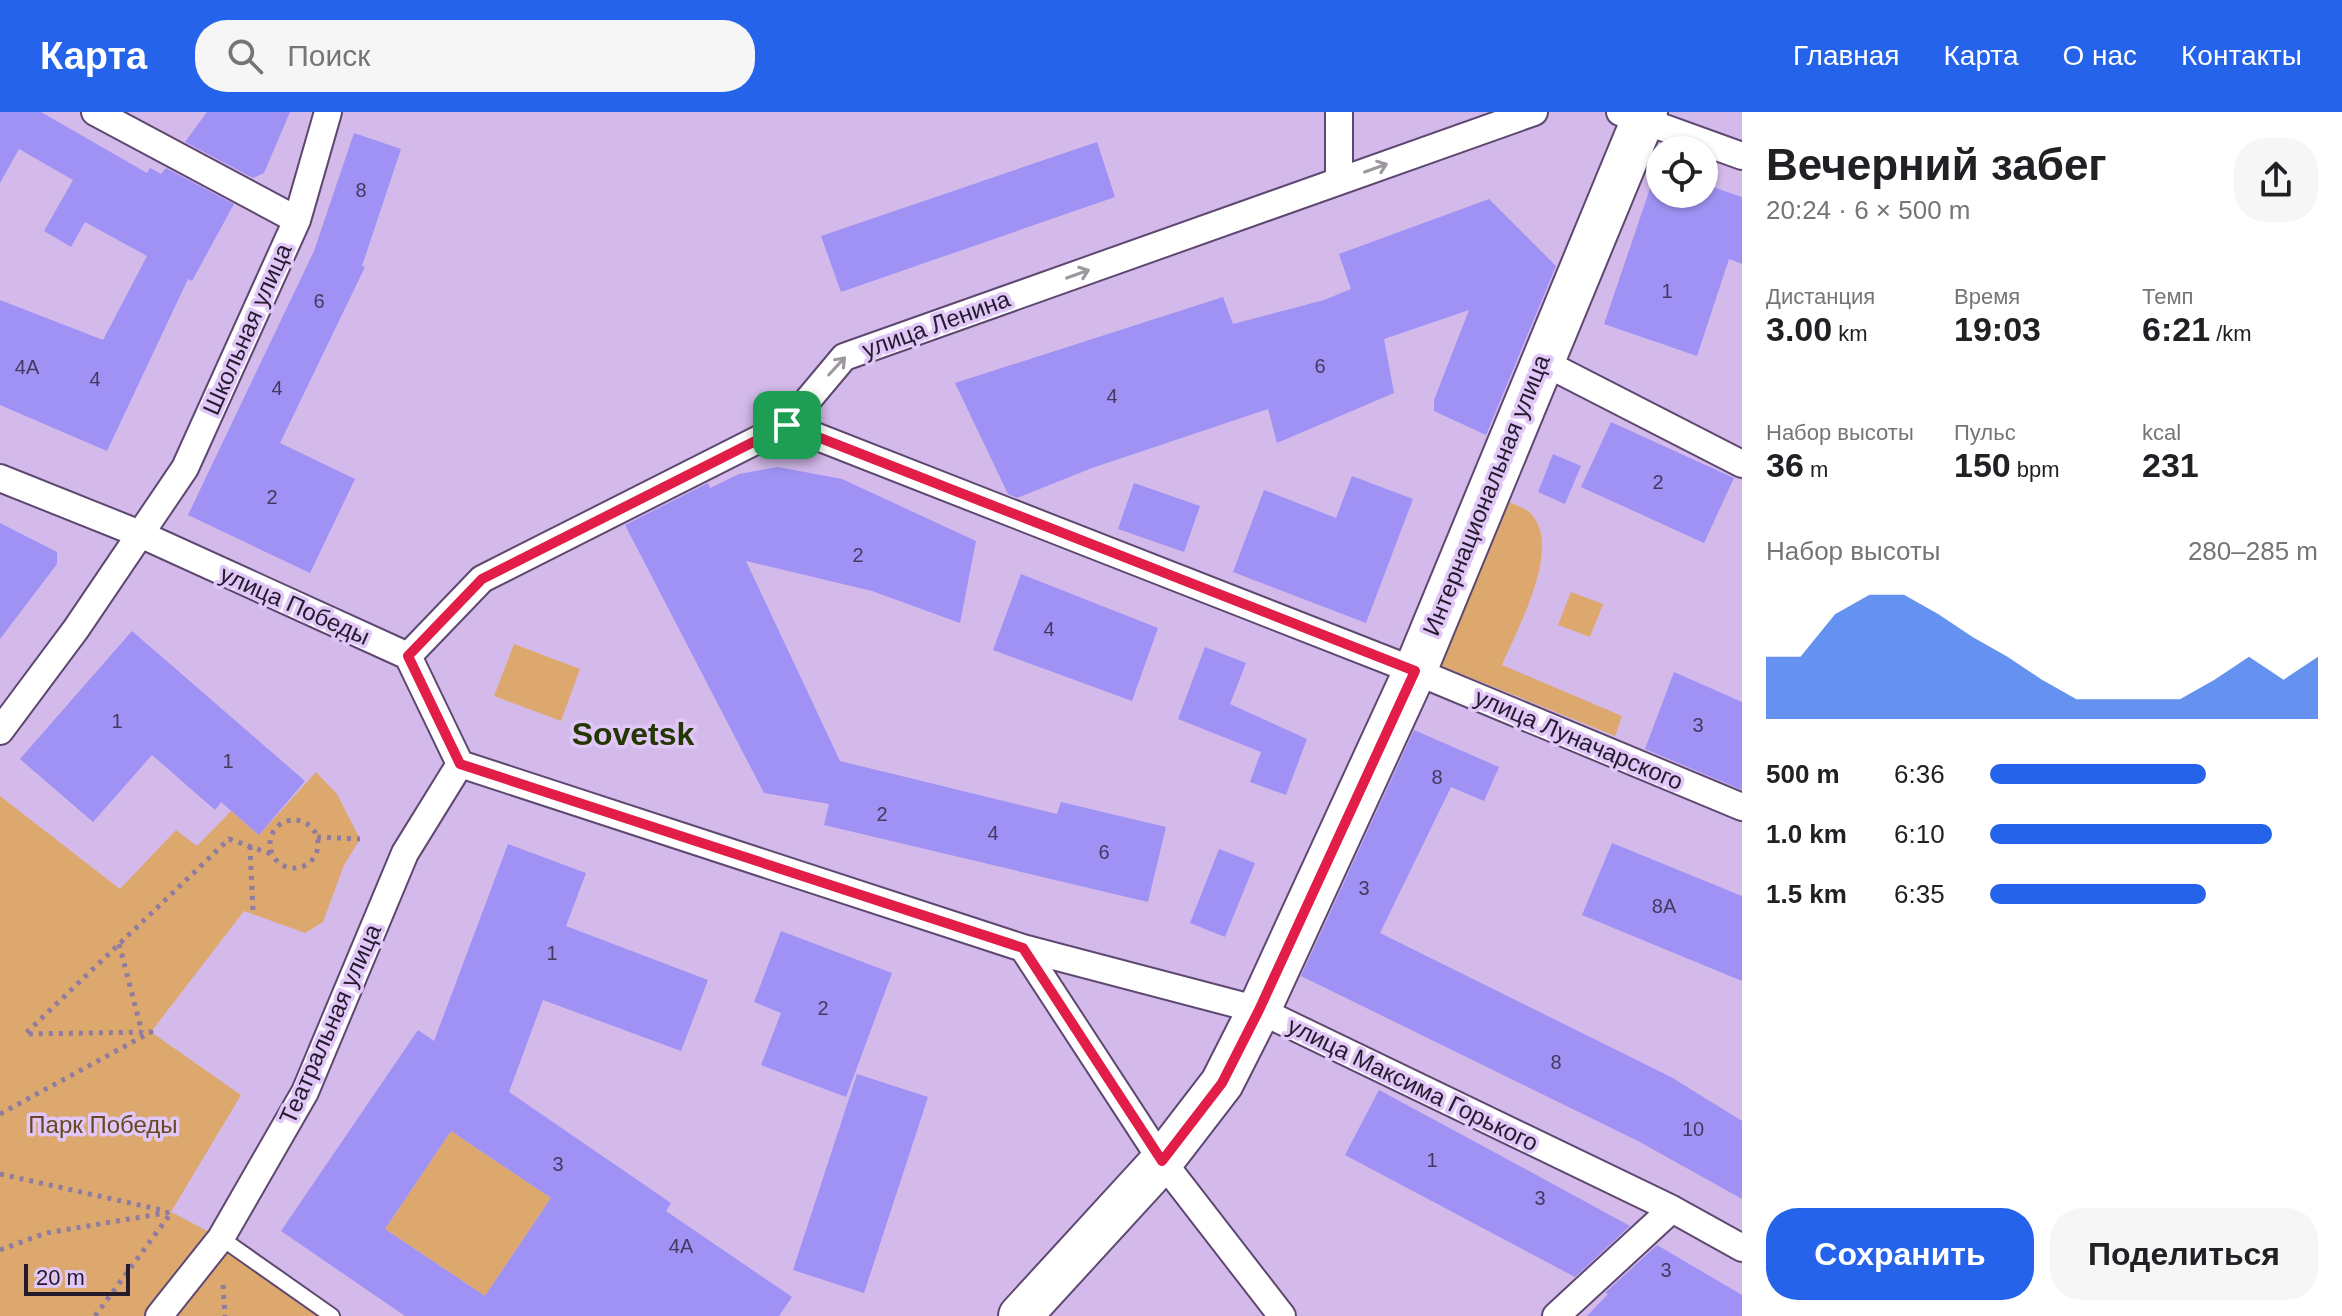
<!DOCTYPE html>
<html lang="ru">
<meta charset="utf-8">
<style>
:root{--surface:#fff;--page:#f6f6f6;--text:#202124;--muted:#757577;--accent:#2563eb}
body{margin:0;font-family:Arial,sans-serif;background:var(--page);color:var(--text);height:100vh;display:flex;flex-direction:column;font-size:30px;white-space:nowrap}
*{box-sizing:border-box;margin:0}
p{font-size:26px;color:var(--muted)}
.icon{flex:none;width:44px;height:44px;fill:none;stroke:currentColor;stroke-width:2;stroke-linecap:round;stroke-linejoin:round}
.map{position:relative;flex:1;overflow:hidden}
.panel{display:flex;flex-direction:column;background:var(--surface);width:600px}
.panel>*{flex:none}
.fabs{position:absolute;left:1646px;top:24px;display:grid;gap:16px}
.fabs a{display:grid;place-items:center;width:72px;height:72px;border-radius:50%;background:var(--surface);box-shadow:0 2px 6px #0004;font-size:40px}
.scale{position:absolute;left:24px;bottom:20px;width:106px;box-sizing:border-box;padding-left:8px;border:4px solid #251b2d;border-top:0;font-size:22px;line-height:28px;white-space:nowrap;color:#251b2d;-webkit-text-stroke:6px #e0c7f7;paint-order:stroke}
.pin{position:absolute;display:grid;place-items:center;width:68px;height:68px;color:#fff;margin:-34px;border-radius:16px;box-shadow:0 4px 12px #0006}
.round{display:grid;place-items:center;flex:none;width:84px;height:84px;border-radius:32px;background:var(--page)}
.headline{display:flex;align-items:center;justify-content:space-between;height:136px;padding:0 24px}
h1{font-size:44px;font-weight:700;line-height:60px}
.figures{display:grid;grid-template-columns:repeat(3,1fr);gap:12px;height:136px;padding:8px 24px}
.figures div{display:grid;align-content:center}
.figures b{font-size:34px;font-weight:700}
.figures small{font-size:22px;font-weight:400}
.figures p{font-size:22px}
.chart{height:224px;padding:16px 24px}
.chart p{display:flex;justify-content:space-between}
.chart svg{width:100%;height:144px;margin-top:8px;fill:var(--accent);opacity:.7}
.button{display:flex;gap:16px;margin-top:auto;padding:16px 24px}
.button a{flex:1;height:92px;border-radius:32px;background:var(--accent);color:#fff;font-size:32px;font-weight:700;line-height:92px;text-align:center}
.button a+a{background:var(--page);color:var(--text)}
ul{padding:0 24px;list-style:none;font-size:26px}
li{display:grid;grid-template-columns:128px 96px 1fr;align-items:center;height:60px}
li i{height:20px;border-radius:10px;background:var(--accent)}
header{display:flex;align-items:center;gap:48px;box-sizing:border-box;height:112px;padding:0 40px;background:var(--accent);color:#fff}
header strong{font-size:38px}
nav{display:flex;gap:44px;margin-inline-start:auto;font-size:28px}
.search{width:560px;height:72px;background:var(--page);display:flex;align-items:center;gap:20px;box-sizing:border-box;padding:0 28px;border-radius:32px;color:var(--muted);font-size:30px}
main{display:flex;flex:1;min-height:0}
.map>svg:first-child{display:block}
.green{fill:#dda86e}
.building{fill:#9f92f4;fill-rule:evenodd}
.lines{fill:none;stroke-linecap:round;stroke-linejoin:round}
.lane-casing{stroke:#5e4871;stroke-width:18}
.street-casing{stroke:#5e4871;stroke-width:30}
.primary-casing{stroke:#5e4871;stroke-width:46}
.path{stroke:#8f7ca0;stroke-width:5;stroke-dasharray:4 6;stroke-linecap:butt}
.lane{stroke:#fff;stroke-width:14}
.street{stroke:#fff;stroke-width:26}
.primary{stroke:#fff;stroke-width:42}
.oneway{stroke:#9d98a0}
.route-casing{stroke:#fff;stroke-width:16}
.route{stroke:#e11d48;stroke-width:10}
.labels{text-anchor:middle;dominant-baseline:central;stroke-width:7;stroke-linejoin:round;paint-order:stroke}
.number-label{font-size:20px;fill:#44395f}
.street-label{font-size:24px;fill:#251b2d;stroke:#e0c7f7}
.park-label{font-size:24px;fill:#684823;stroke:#e0c7f7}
.district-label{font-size:32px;font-weight:bold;fill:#243701;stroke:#e0c7f7}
</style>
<header>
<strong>Карта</strong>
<div class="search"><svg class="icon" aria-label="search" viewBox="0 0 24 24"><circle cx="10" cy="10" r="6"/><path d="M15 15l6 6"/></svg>Поиск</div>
<nav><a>Главная</a><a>Карта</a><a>О нас</a><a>Контакты</a></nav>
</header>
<main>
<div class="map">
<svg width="1742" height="1204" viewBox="0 0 1742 1204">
<rect width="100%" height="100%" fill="#d3baea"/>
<!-- green -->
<path class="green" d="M 1500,387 C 1508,390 1522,394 1529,400 C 1565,432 1517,517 1502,553 L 1622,604 L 1615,624 L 1434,551 Z
M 1571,480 L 1603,492 L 1590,525 L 1558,513 Z
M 514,532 L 580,557 L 561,609 L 494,584 Z
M 316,660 L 337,682 L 360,727 L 344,753 L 323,810 L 305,821 L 244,799 L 151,920 L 241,983 L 171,1100 L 221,1126 L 332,1204 L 0,1204 L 0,684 L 120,777 L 176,718 L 197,734 L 231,699 L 259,723 Z
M 451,1019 L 551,1086 L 485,1184 L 385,1117 Z"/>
<!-- building -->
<path class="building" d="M 0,0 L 41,0 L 147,61 L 150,56 L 161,62 L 166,56 L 234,92 L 192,169 L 188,167 L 107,339 L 0,293 L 0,188 L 103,228 L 147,144 L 85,110 L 71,135 L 44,119 L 73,68 L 19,37 L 0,71 Z
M 207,0 L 290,0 L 264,61 L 253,66 L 185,30 Z
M 354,21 L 401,37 L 362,154 L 365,155 L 280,331 L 355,367 L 310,461 L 188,403 L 314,139 Z
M 1097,30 L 1115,85 L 841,180 L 821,124 Z
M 1657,56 L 1660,82 L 1704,82 L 1704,72 L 1742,85 L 1742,152 L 1729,147 L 1697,244 L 1604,212 Z
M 1489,87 L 1556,154 L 1486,323 L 1434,299 L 1434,288 L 1469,198 L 1384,227 L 1394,281 L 1277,331 L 1268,297 L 1092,356 L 1017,386 L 1008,382 L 955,271 L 1223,185 L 1233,212 L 1324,188 L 1351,177 L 1339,142 Z
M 1611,310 L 1734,366 L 1704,431 L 1581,375 Z
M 1553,342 L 1581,354 L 1565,392 L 1538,380 Z
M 778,355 L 842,367 L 976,429 L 960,511 L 872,479 L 746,449 L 840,649 L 1057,702 L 1061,690 L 1166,715 L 1148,790 L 824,713 L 829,692 L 764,681 L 625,413 L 708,371 L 710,376 L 739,362 Z
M 1352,364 L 1413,387 L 1366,511 L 1233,460 L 1264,378 L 1336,406 Z
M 1134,371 L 1200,394 L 1184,440 L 1118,417 Z
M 0,411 L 57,440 L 57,452 L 0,527 Z
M 1021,462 L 1158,516 L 1132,589 L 993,538 Z
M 132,519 L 305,669 L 259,723 L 221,690 L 215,698 L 152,643 L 93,710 L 20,647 Z
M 1205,535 L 1246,551 L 1230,592 L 1307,627 L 1286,683 L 1250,670 L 1261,640 L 1178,607 Z
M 1674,560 L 1742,590 L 1742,678 L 1645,637 Z
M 1414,618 L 1499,655 L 1484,689 L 1451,675 L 1380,821 L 1671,965 L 1742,1009 L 1742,1087 L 1638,1029 L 1301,864 Z
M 1612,731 L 1742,784 L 1742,869 L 1582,803 Z
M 508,732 L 586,761 L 566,814 L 708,868 L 681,939 L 543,888 L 509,980 L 671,1091 L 666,1099 L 792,1185 L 779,1204 L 405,1204 L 281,1119 L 418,918 L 434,929 ZM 451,1019 L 551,1086 L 485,1184 L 385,1117 Z
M 1219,737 L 1255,751 L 1225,825 L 1190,811 Z
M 781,819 L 892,861 L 846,985 L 761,953 L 781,901 L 754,890 Z
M 857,962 L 928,985 L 864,1181 L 793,1158 Z
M 1379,978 L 1518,1053 L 1630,1114 L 1575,1165 L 1345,1043 Z
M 1657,1133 L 1742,1183 L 1742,1204 L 1587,1204 L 1608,1182 L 1605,1181 Z"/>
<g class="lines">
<!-- lane casing -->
<g class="lane-casing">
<path id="lane" d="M 221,1126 L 332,1204"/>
</g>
<!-- street casing -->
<g class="street-casing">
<path id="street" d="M 95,0 L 297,108
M 1339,0 L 1339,69
M 1620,0 L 1742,44
M 1541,249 L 1742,352
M 787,313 L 1415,559 L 1742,695
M 0,366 L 140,422 L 408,544 L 460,652 L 1023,836 L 1162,1049 L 1282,1204
M 408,544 L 482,467 L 787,313 L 844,245 L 1534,0
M 0,619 L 76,517 L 185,356 L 297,108 L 328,0
M 1023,836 L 1259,898 L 1672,1097 L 1742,1136
M 159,1204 L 221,1126 L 305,980 L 405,741 L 460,652
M 1556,1204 L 1672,1097"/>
</g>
<!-- primary casing -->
<g class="primary-casing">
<path id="primary" d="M 1020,1204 L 1162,1049 L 1222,971 L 1259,898 L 1415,559 L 1646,0"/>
</g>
<!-- path -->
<path class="path" d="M270 732a24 24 0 1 1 48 0a24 24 0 1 1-48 0Z
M 317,725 L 360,727
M 250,734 L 253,800
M 119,832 L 142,920
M 0,1002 L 151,920 L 25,922 L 229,727 L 274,743
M 0,1062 L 166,1099
M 0,1138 L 46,1121 L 171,1100
M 223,1173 L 225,1204
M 95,1204 L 171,1101"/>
<!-- lane -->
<use href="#lane" class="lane"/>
<!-- street -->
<use href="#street" class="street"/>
<!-- primary -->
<use href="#primary" class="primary"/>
</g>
<!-- one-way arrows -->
<defs><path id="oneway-shaft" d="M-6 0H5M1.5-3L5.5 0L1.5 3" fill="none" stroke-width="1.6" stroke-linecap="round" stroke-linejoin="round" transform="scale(2)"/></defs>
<g class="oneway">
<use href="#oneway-shaft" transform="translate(1376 56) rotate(-20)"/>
<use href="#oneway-shaft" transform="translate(1078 162) rotate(-20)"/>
<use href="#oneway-shaft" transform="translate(837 254) rotate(-47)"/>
</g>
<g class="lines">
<!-- route casing -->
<g class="route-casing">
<path id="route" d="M 787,313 L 1415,559 L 1259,898 L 1222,971 L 1162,1049 L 1023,836 L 460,652 L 408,544 L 482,467 Z"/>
</g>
<!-- route -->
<use href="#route" class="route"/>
</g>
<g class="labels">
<!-- number labels -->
<g class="number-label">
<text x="361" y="78">8</text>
<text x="1667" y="179">1</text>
<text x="319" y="189">6</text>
<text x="1320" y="254">6</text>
<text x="27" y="255">4А</text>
<text x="95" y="267">4</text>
<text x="277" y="276">4</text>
<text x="1112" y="284">4</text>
<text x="1658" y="370">2</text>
<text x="272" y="385">2</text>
<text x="858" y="443">2</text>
<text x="1049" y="517">4</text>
<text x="117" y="609">1</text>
<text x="1698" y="613">3</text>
<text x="228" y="649">1</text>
<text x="1437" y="665">8</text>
<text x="882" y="702">2</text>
<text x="993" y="721">4</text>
<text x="1104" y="740">6</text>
<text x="1364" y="776">3</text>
<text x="1664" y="794">8А</text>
<text x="552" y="841">1</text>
<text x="823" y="896">2</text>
<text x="1556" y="950">8</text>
<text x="1693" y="1017">10</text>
<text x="1432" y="1048">1</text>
<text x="558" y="1052">3</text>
<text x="1540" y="1086">3</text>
<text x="681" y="1134">4А</text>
<text x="1666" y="1158">3</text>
</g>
<!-- street labels -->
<g class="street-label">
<text transform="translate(936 212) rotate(-20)">улица Ленина</text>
<text transform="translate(247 217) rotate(-66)">Школьная улица</text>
<text transform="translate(1486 383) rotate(-68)">Интернациональная улица</text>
<text transform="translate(295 493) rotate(24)">улица Победы</text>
<text transform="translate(1579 627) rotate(23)">улица Луначарского</text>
<text transform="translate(330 912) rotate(-66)">Театральная улица</text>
<text transform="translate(1413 972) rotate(26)">улица Максима Горького</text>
</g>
<!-- park labels -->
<g class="park-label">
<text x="103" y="1012">Парк Победы</text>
</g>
<!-- district labels -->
<g class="district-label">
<text x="633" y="622">Sovetsk</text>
</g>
</g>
</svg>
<div class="fabs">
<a><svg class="icon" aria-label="locate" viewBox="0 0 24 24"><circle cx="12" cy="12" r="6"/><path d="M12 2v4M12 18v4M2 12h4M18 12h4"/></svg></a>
</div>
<div class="scale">20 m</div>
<div class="pin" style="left:787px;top:313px;background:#1e9e55"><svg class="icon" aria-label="arrive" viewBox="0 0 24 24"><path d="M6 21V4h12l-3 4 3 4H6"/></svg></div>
</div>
<section class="panel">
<div class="headline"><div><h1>Вечерний забег</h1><p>20:24 · 6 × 500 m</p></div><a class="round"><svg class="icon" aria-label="share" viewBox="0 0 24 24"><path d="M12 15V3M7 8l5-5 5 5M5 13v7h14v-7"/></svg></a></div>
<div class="figures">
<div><p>Дистанция</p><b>3.00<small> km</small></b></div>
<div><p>Время</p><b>19:03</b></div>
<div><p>Темп</p><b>6:21<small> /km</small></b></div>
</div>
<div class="figures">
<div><p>Набор высоты</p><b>36<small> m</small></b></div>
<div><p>Пульс</p><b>150<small> bpm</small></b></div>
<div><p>kcal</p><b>231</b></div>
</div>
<div class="chart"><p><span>Набор высоты</span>280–285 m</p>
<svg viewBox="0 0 160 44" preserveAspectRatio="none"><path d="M0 44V25L10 25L20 12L30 6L40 6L50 12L60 19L70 25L80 32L90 38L100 38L110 38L120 38L130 32L140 25L150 32L160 25V44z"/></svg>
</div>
<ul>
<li><b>500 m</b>6:36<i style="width:66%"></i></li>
<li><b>1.0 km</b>6:10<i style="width:86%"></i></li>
<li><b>1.5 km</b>6:35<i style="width:66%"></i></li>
</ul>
<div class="button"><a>Сохранить</a><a>Поделиться</a></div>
</section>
</main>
